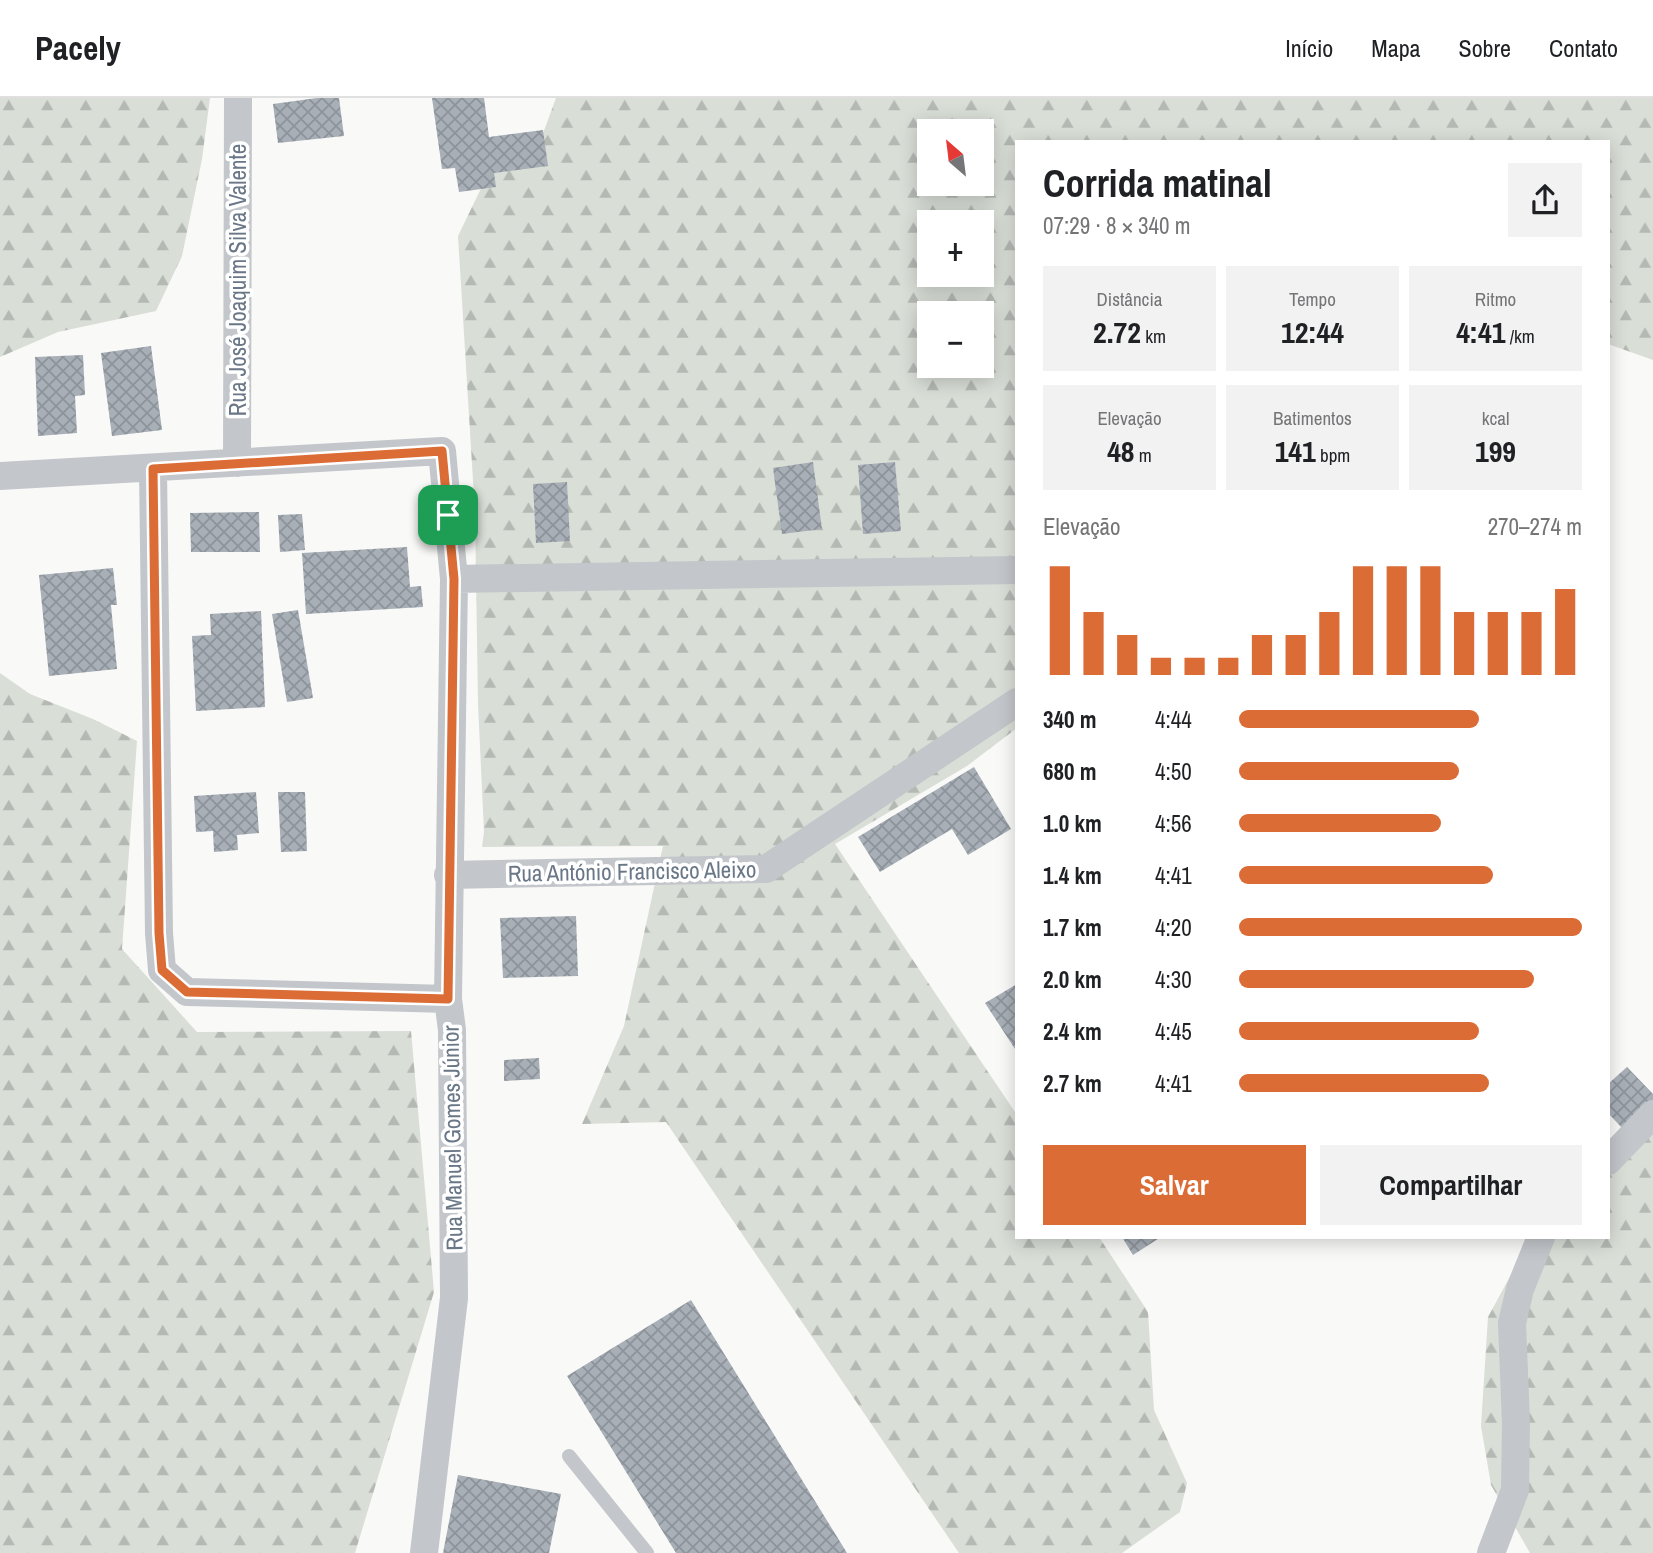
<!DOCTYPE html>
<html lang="pt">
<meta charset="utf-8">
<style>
:root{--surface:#fff;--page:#f2f2f2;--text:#202124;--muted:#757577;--line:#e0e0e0;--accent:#db6c36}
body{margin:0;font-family:"Archivo Narrow",sans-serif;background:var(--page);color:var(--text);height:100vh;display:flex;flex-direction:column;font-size:26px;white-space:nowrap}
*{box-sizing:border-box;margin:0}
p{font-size:23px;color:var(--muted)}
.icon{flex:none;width:38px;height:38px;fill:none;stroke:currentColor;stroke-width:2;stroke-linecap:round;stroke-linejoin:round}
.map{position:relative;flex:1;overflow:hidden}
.drawer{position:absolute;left:1015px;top:42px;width:595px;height:1099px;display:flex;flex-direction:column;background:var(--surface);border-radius:0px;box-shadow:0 4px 18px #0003}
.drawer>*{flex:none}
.needle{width:46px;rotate:332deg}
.tools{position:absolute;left:917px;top:21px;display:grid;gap:14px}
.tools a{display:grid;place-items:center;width:77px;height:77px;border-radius:0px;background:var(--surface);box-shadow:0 4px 18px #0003;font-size:35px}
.pin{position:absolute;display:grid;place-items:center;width:60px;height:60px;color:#fff;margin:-30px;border-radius:14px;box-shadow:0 4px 10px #0006}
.round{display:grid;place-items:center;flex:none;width:74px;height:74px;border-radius:0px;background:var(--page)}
.headline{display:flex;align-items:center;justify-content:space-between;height:119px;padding:0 28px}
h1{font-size:38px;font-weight:700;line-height:52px}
.metrics{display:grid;grid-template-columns:repeat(3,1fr);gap:10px;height:119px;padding:7px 28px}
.metrics div{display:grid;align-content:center;border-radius:0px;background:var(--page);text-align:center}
.metrics b{font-size:30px;font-weight:700}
.metrics small{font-size:19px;font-weight:400}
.metrics p{font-size:19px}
.chart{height:196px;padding:14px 28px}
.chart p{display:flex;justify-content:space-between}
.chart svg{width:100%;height:126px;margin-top:7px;stroke:var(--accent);stroke-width:6}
.button{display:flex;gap:14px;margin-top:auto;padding:14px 28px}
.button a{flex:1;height:80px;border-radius:0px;background:var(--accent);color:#fff;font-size:28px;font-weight:700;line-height:80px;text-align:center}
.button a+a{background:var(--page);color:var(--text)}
ul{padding:0 28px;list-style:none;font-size:23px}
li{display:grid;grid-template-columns:112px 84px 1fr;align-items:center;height:52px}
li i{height:18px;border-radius:9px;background:var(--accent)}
header{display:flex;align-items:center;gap:42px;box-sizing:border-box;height:98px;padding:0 35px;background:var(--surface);border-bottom:2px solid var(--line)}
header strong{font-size:33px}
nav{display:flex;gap:38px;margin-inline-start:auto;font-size:24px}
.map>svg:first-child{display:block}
.forest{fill:url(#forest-firs);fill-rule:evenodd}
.building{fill:url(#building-cross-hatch)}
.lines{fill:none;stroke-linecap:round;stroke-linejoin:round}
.lane{stroke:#c3c6ca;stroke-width:14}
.street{stroke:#c3c6ca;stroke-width:28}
.route-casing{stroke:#fff;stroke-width:14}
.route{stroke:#db6c36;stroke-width:9}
.labels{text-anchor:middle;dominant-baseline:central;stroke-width:7;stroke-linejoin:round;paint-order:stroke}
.street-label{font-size:23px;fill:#6a7787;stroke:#fff}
</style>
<header>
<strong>Pacely</strong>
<nav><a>Início</a><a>Mapa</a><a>Sobre</a><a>Contato</a></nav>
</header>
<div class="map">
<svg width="1653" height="1455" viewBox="0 0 1653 1455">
<defs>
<pattern id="forest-firs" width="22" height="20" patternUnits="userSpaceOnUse" patternTransform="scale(1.75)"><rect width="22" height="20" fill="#d9ded7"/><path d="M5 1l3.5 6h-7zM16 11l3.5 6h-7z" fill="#b4b9b4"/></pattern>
<pattern id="building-cross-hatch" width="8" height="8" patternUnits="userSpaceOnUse" patternTransform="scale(1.75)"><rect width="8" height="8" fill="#a8afb7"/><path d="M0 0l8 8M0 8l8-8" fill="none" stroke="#8d939a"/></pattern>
</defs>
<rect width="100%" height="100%" fill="#f9f9f8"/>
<!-- forest -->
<path class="forest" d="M 0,0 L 210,0 L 202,61 L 182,158 L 156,213 L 58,234 L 0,259 Z
M 556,0 L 1653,0 L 1653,262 L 1608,246 L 1608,44 L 1017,44 L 1017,630 L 967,668 L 835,746 L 1017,1017 L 1017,1139 L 1099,1139 L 1148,1214 L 1154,1312 L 1187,1385 L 1180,1414 L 1122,1455 L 959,1455 L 666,1024 L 582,1026 L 624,928 L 663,748 L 482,749 L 484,734 L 478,606 L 475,415 L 458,138 L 488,76 L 538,49 ZM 929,33 L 982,33 L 982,86 L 929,86 ZM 929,124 L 982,124 L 982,177 L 929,177 ZM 929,215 L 982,215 L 982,268 L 929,268 Z
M 0,575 L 30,596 L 93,621 L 137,643 L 122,851 L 197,934 L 411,933 L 434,1194 L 355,1455 L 0,1455 Z
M 1653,1011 L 1653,1455 L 1530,1455 L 1491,1387 L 1481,1328 L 1488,1219 L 1513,1173 L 1537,1139 L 1608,1139 L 1608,1059 Z"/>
<!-- building -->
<path class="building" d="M 317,0 L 339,0 L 344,38 L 278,45 L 273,6 Z
M 432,0 L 484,0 L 489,39 L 543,32 L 548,68 L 494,75 L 496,89 L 459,94 L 455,70 L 442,71 Z
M 151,248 L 162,332 L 112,338 L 101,255 Z
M 83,257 L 85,297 L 75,298 L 77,335 L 38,338 L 35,259 Z
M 813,364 L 822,431 L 782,436 L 773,370 Z
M 895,364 L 901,433 L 863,436 L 858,367 Z
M 567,384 L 570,443 L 536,445 L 533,386 Z
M 259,414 L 260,454 L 191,454 L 190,415 Z
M 302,416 L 305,452 L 280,454 L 278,417 Z
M 407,449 L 410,489 L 421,488 L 423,509 L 306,516 L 302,455 Z
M 113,470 L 117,507 L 111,507 L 117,571 L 49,578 L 39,477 Z
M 298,512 L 313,600 L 287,604 L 272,516 Z
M 261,513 L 265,609 L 196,613 L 192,538 L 211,537 L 210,516 Z
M 974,669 L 1011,731 L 968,757 L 952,731 L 880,774 L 858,739 Z
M 256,694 L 259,735 L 237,737 L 238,752 L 214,754 L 213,733 L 196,734 L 194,698 Z
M 278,694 L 305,694 L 307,753 L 281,754 Z
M 576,818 L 578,878 L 503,880 L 500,820 Z
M 1017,886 L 1017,954 L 985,905 Z
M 539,960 L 540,981 L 504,983 L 504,962 Z
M 1627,969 L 1653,996 L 1653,1004 L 1623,1031 L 1608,1015 L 1608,986 Z
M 1122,1139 L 1161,1139 L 1133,1157 Z
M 691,1202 L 847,1455 L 676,1455 L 567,1278 Z
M 458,1377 L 561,1396 L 549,1455 L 443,1455 Z"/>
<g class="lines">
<!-- lane -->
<path class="lane" d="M 569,1358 L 647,1455"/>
<!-- street -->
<path class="street" d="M 237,365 L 238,0
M 153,371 L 159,835 L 162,872 L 187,894 L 448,901
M 0,378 L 442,353 L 454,481 L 448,901 L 452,932 L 454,1200 L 424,1455
M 454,481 L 1017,472
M 448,777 L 766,771 L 1017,604
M 1608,1063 L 1653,1016
M 1491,1455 L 1515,1392 L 1516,1325 L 1512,1225 L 1520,1191 L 1541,1139"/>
</g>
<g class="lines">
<!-- route casing -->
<g class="route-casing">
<path id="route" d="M 442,353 L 454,481 L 448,901 L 187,894 L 162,872 L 159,835 L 153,371 Z"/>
</g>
<!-- route -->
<use href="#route" class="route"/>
</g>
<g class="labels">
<!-- street labels -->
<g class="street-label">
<text transform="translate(237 182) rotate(-90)">Rua José Joaquim Silva Valente</text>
<text transform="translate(632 773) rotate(-1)">Rua António Francisco Aleixo</text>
<text transform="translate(452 1040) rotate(-91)">Rua Manuel Gomes Júnior</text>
</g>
</g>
</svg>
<div class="tools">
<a><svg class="needle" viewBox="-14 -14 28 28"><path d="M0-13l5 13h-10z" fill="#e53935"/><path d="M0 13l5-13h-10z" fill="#757577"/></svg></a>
<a>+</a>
<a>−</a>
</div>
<div class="pin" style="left:448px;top:417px;background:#1e9e55"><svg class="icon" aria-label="arrive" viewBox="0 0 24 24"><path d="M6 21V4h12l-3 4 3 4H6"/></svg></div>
<section class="drawer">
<div class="headline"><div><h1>Corrida matinal</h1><p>07:29 · 8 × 340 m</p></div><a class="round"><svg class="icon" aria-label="share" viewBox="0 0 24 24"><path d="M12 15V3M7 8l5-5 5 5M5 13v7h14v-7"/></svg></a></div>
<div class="metrics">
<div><p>Distância</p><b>2.72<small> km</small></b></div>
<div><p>Tempo</p><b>12:44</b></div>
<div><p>Ritmo</p><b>4:41<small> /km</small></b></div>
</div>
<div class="metrics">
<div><p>Elevação</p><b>48<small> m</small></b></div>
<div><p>Batimentos</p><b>141<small> bpm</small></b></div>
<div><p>kcal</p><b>199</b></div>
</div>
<div class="chart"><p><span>Elevação</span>270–274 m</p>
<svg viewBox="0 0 160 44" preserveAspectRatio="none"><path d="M5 44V6M15 44V22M25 44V30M35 44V38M45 44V38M55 44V38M65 44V30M75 44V30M85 44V22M95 44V6M105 44V6M115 44V6M125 44V22M135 44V22M145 44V22M155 44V14"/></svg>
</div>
<ul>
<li><b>340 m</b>4:44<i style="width:70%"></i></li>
<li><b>680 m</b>4:50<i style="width:64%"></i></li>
<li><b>1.0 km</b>4:56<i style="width:59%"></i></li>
<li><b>1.4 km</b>4:41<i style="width:74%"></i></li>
<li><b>1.7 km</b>4:20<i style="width:100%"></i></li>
<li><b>2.0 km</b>4:30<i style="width:86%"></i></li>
<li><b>2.4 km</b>4:45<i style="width:70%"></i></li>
<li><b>2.7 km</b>4:41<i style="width:73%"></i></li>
</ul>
<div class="button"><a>Salvar</a><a>Compartilhar</a></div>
</section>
</div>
